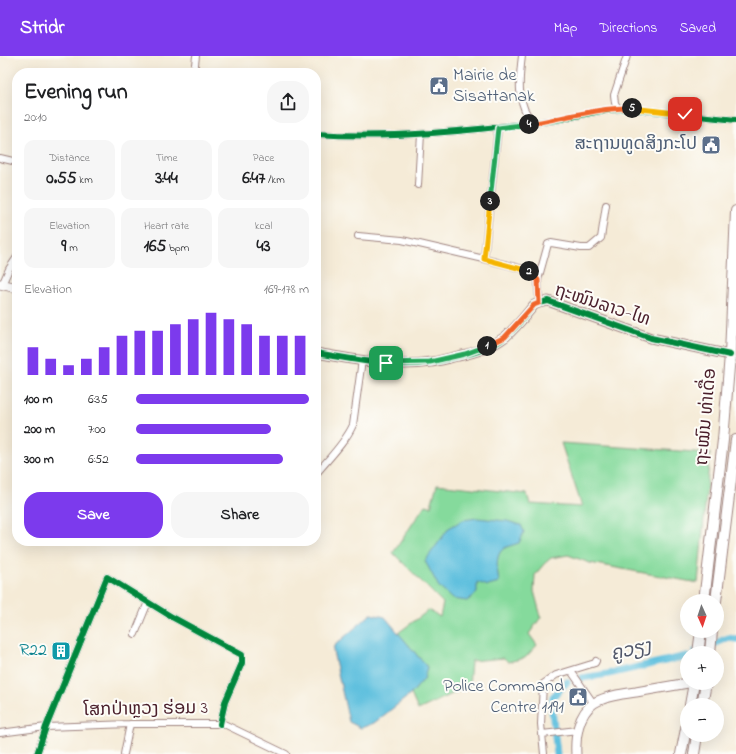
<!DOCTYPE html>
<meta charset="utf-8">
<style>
:root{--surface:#fff;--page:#f6f6f6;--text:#202124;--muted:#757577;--accent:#7c3aed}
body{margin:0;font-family:"Indie Flower","Noto Sans Lao",sans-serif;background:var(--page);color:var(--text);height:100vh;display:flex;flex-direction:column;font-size:15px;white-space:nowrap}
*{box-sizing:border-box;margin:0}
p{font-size:13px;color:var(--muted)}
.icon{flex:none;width:22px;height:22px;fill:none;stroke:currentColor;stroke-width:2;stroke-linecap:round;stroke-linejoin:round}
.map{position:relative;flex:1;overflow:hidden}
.panel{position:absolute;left:12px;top:12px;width:309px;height:478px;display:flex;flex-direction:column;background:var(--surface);border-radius:16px;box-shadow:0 4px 16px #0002}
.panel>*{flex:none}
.needle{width:26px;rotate:177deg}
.fabs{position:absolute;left:680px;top:538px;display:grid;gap:8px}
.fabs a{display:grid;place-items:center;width:44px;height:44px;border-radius:50%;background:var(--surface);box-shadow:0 4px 16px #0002;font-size:20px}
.pin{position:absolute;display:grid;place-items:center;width:34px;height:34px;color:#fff;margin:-17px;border-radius:8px;box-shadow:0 2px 6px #0006}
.km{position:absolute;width:20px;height:20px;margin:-10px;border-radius:50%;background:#222;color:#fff;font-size:11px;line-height:20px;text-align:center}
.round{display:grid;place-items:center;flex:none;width:42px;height:42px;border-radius:16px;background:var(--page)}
.head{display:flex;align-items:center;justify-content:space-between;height:68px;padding:0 12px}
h1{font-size:22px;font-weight:700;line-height:30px}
.metrics{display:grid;grid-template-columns:repeat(3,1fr);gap:6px;height:68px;padding:4px 12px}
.metrics div{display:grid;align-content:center;border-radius:10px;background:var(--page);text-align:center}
.metrics b{font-size:17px;font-weight:700}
.metrics small{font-size:11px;font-weight:400}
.metrics p{font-size:11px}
.chart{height:112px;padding:8px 12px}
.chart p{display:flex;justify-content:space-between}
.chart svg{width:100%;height:72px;margin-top:4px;stroke:var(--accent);stroke-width:6}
.button{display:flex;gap:8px;margin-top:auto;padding:8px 12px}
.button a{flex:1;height:46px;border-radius:16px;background:var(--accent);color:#fff;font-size:16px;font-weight:700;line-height:46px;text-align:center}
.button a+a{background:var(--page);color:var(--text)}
ul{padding:0 12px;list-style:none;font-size:13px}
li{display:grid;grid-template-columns:64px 48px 1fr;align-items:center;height:30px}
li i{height:10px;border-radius:5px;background:var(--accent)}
header{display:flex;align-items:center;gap:24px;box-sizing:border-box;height:56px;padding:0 20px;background:var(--accent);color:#fff}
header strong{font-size:19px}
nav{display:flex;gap:22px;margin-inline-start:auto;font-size:14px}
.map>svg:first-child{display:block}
.green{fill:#85da9c;stroke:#687c64}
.water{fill:#5fc0de;stroke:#547084}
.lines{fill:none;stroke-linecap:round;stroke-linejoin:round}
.canal{stroke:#5fc0de;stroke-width:7}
.street-casing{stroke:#a08581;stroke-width:8}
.secondary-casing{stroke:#a08581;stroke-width:11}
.primary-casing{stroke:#a08581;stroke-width:12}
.street{stroke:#fff;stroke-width:6}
.secondary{stroke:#fff;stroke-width:9}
.primary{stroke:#fff;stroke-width:10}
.cycleway-casing{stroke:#fdfcf7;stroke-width:8}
.cycleway{stroke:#00873e;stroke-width:6}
.split-1-casing{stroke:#fff;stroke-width:8}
.split-2-casing{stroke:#fff;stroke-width:8}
.split-3-casing{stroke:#fff;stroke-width:8}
.split-4-casing{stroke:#fff;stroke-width:8}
.split-5-casing{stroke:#fff;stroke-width:8}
.split-6-casing{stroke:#fff;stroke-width:8}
.split-1{stroke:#22a559;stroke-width:5}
.split-2{stroke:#f0652b;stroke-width:5}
.split-3{stroke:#f5b400;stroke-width:5}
.split-4{stroke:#22a559;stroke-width:5}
.split-5{stroke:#f0652b;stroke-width:5}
.split-6{stroke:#f5b400;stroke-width:5}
.labels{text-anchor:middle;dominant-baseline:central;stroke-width:4;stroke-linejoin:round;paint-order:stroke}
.service-label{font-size:18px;fill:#4e5e75;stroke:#fdfcf7;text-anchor:end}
.street-label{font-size:18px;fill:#4a1f2b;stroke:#fdfcf7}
.culture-label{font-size:18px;fill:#0d838f;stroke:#fdfcf7;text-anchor:end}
.water-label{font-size:19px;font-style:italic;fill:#51576a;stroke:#fdfcf7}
</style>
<header>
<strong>Stridr</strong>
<nav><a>Map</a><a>Directions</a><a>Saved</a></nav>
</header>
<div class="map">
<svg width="736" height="698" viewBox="0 0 736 698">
<rect width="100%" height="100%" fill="#fdfcf7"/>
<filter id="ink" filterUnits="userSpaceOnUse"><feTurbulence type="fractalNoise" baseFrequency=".025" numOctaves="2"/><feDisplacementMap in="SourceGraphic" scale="8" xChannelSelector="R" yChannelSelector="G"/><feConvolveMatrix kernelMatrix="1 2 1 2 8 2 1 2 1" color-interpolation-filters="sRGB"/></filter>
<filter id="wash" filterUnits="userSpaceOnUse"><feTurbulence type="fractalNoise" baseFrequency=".012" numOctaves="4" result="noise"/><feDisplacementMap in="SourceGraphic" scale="16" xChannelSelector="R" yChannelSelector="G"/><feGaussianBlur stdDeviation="0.9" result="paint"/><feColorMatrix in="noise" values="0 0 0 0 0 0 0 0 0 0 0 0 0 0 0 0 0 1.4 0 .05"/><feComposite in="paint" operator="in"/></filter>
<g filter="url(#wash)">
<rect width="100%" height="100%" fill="#f5ebd7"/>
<!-- green -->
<path class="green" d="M 561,387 L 710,397 L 698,527 L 590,507 L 568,499 L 551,502 L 544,508 L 535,519 L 534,535 L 541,561 L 529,578 L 537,589 L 525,602 L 508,606 L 504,602 L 471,605 L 469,630 L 418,654 L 411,638 L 424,623 L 427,611 L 398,577 L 429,554 L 440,561 L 443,547 L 393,497 L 425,449 L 431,450 L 437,428 L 527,438 L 530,448 L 582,451 Z"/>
<!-- water -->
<path class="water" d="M 477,462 L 507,465 L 521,469 L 524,476 L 519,487 C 514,489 507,490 503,493 C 494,500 498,517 499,527 L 488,530 L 477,526 L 477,537 L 467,545 L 452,543 L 439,531 L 425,505 L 449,472 L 463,464 Z
M 371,558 L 385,561 L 427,611 L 424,623 L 411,638 L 374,667 L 361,672 L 349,666 L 333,595 L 334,590 Z"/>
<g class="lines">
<!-- canal -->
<path class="canal" d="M 695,596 L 728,582 L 736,583
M 582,622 L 608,618 L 687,600
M 557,698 L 552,654 L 553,641 L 567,626"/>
</g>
</g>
<g filter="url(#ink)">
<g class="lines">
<!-- street casing -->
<g class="street-casing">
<path id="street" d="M 522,0 C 519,23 516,50 534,67
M 194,17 L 196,0
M 618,52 L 615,47 L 614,39 L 627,0
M 316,78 C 391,83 467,75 541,66 C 573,63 602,51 634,53 L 736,64
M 0,102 L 17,106
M 418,129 L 421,78
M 358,180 L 402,184 L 484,203 L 527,214 L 538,224
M 484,203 L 498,72
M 2,229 L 9,213 L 17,201
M 539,247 L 538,224 L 548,188 L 551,187 L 581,192 L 589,192 L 601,182 L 606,149
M 316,418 C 328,403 345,387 353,369 L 362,304
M 135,578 L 148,546
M 571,615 L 594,648
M 0,677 L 46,671 L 130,668 L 224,668 L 286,698
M 542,678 L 578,674
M 37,698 L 46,671 L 107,521 L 172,561 L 242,599 L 242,607 L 225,646 L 220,668
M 124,698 L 130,668
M 544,698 L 541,668 L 543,628 L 556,619 L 595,607 L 596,605"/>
</g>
<!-- secondary casing -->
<g class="secondary-casing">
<path id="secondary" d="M 0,228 L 17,232
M 316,297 C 351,303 395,312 431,306 C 440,305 449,302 458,300 C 474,297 492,291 505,281 C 516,272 525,260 534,249 L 539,247 L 548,245 L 651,282 L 730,299
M 576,698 C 575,681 578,658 594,647 C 606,640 622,638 636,636 C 653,633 671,630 688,627"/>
</g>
<!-- primary casing -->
<g class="primary-casing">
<path id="primary" d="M 704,545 L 723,384 L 730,299 L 736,155
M 716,545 L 736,384
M 698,597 L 701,575
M 710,597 L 712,575
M 690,649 L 694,627
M 702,649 L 706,627
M 681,698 L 687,668
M 694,698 L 697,679"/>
</g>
<!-- street -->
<use href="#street" class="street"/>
<!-- secondary -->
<use href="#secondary" class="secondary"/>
<!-- primary -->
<use href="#primary" class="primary"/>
<!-- cycleway casing -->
<g class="cycleway-casing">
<path id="cycleway" d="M 316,78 C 391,83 467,75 541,66 C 573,63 602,51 634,53 L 736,64
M 316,297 C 351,303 395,312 431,306 C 440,305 449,302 458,300 C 474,297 492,291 505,281 C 516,272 525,260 534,249 L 539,247 L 548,245 L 651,282 L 730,299
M 37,698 L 46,671 L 107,521 L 172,561 L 242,599 L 242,607 L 225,646 L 220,668"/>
</g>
<!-- cycleway -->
<use href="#cycleway" class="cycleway"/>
</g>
</g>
<g class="lines" filter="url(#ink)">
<!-- split-1 casing -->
<g class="split-1-casing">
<path id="split-1" d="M 386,307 L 430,306 L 465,298 L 487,290"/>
</g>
<!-- split-2 casing -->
<g class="split-2-casing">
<path id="split-2" d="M 487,290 L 505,281 L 534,249 L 539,247 L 538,224 L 529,215"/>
</g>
<!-- split-3 casing -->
<g class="split-3-casing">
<path id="split-3" d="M 490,145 L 484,203 L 529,215"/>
</g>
<!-- split-4 casing -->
<g class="split-4-casing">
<path id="split-4" d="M 490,145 L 498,72 L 529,68"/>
</g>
<!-- split-5 casing -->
<g class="split-5-casing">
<path id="split-5" d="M 529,68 C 561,63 599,51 632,52"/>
</g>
<!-- split-6 casing -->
<g class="split-6-casing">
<path id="split-6" d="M 632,52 L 685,58"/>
</g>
<!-- split-1 -->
<use href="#split-1" class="split-1"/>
<!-- split-2 -->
<use href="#split-2" class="split-2"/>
<!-- split-3 -->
<use href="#split-3" class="split-3"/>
<!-- split-4 -->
<use href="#split-4" class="split-4"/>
<!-- split-5 -->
<use href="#split-5" class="split-5"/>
<!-- split-6 -->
<use href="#split-6" class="split-6"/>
</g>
<!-- icons -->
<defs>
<g id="civic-square" transform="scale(1)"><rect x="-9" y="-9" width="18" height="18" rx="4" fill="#5c6f8a" stroke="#fdfcf7"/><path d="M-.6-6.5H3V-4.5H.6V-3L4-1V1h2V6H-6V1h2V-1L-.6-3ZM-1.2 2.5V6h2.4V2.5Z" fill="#fff"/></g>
<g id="building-square" transform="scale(1)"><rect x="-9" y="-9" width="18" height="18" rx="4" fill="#0f9aa8" stroke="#fdfcf7"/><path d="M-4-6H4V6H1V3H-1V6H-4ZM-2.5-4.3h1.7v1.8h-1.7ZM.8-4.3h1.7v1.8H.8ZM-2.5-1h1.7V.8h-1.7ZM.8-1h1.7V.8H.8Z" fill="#fff"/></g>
</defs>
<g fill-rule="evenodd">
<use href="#civic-square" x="439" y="30"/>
<use href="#civic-square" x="711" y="89"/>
<use href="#building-square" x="61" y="595"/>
<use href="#civic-square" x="578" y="641"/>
</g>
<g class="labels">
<!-- service labels -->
<g class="service-label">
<text x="453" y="20" text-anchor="start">Mairie de<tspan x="453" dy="21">Sisattanak</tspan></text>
<text x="697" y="89">ສະຖານທູດສິງກະໂປ</text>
<text x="564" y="631">Police Command<tspan x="564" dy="21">Centre 1191</tspan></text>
</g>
<!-- street labels -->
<g class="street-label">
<text transform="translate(602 250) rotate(18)">ຖະໜົນລາວ-ໄທ</text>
<text transform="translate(707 361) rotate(-85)">ຖະໝົນ ທ່າເດື່ອ</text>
<text transform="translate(146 654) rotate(-1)">ໂສກປ່າຫຼວງ ຮ່ອມ 3</text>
</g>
<!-- culture labels -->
<g class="culture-label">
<text x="47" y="595">R22</text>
</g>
<!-- water labels -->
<g class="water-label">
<text transform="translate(631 595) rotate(-12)">ຄູວຽງ</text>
</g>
</g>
</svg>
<div class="fabs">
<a><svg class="needle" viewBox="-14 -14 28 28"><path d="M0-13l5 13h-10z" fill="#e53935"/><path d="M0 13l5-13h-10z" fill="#757577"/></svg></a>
<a>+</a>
<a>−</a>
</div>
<div class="pin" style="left:386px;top:307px;background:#1e9e55"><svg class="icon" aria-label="arrive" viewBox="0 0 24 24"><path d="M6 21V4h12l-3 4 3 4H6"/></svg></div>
<div class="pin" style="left:685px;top:58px;background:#d93025"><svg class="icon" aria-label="check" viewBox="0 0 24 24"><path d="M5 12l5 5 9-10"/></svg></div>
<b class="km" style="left:487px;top:290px">1</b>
<b class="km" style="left:529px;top:215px">2</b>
<b class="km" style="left:490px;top:145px">3</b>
<b class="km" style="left:529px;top:68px">4</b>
<b class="km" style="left:632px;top:52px">5</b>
<section class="panel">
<div class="head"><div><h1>Evening run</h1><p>20:10</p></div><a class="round"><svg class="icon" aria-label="share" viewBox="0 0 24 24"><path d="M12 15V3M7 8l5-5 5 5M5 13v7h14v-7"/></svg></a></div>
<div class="metrics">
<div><p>Distance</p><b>0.55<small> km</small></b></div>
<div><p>Time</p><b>3:44</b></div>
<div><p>Pace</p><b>6:47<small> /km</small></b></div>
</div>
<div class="metrics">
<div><p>Elevation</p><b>9<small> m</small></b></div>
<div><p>Heart rate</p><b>165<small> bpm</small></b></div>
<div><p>kcal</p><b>43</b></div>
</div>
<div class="chart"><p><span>Elevation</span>169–178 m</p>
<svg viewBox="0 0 160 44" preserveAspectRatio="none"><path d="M5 44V27M15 44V34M25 44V38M35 44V34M45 44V27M55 44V20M65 44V17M75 44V17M85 44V13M95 44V10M105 44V6M115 44V10M125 44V13M135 44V20M145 44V20M155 44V20"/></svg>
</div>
<ul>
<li><b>100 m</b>6:35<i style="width:100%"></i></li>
<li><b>200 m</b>7:00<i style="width:78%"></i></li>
<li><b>300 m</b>6:52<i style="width:85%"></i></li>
</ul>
<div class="button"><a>Save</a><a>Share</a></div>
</section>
</div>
